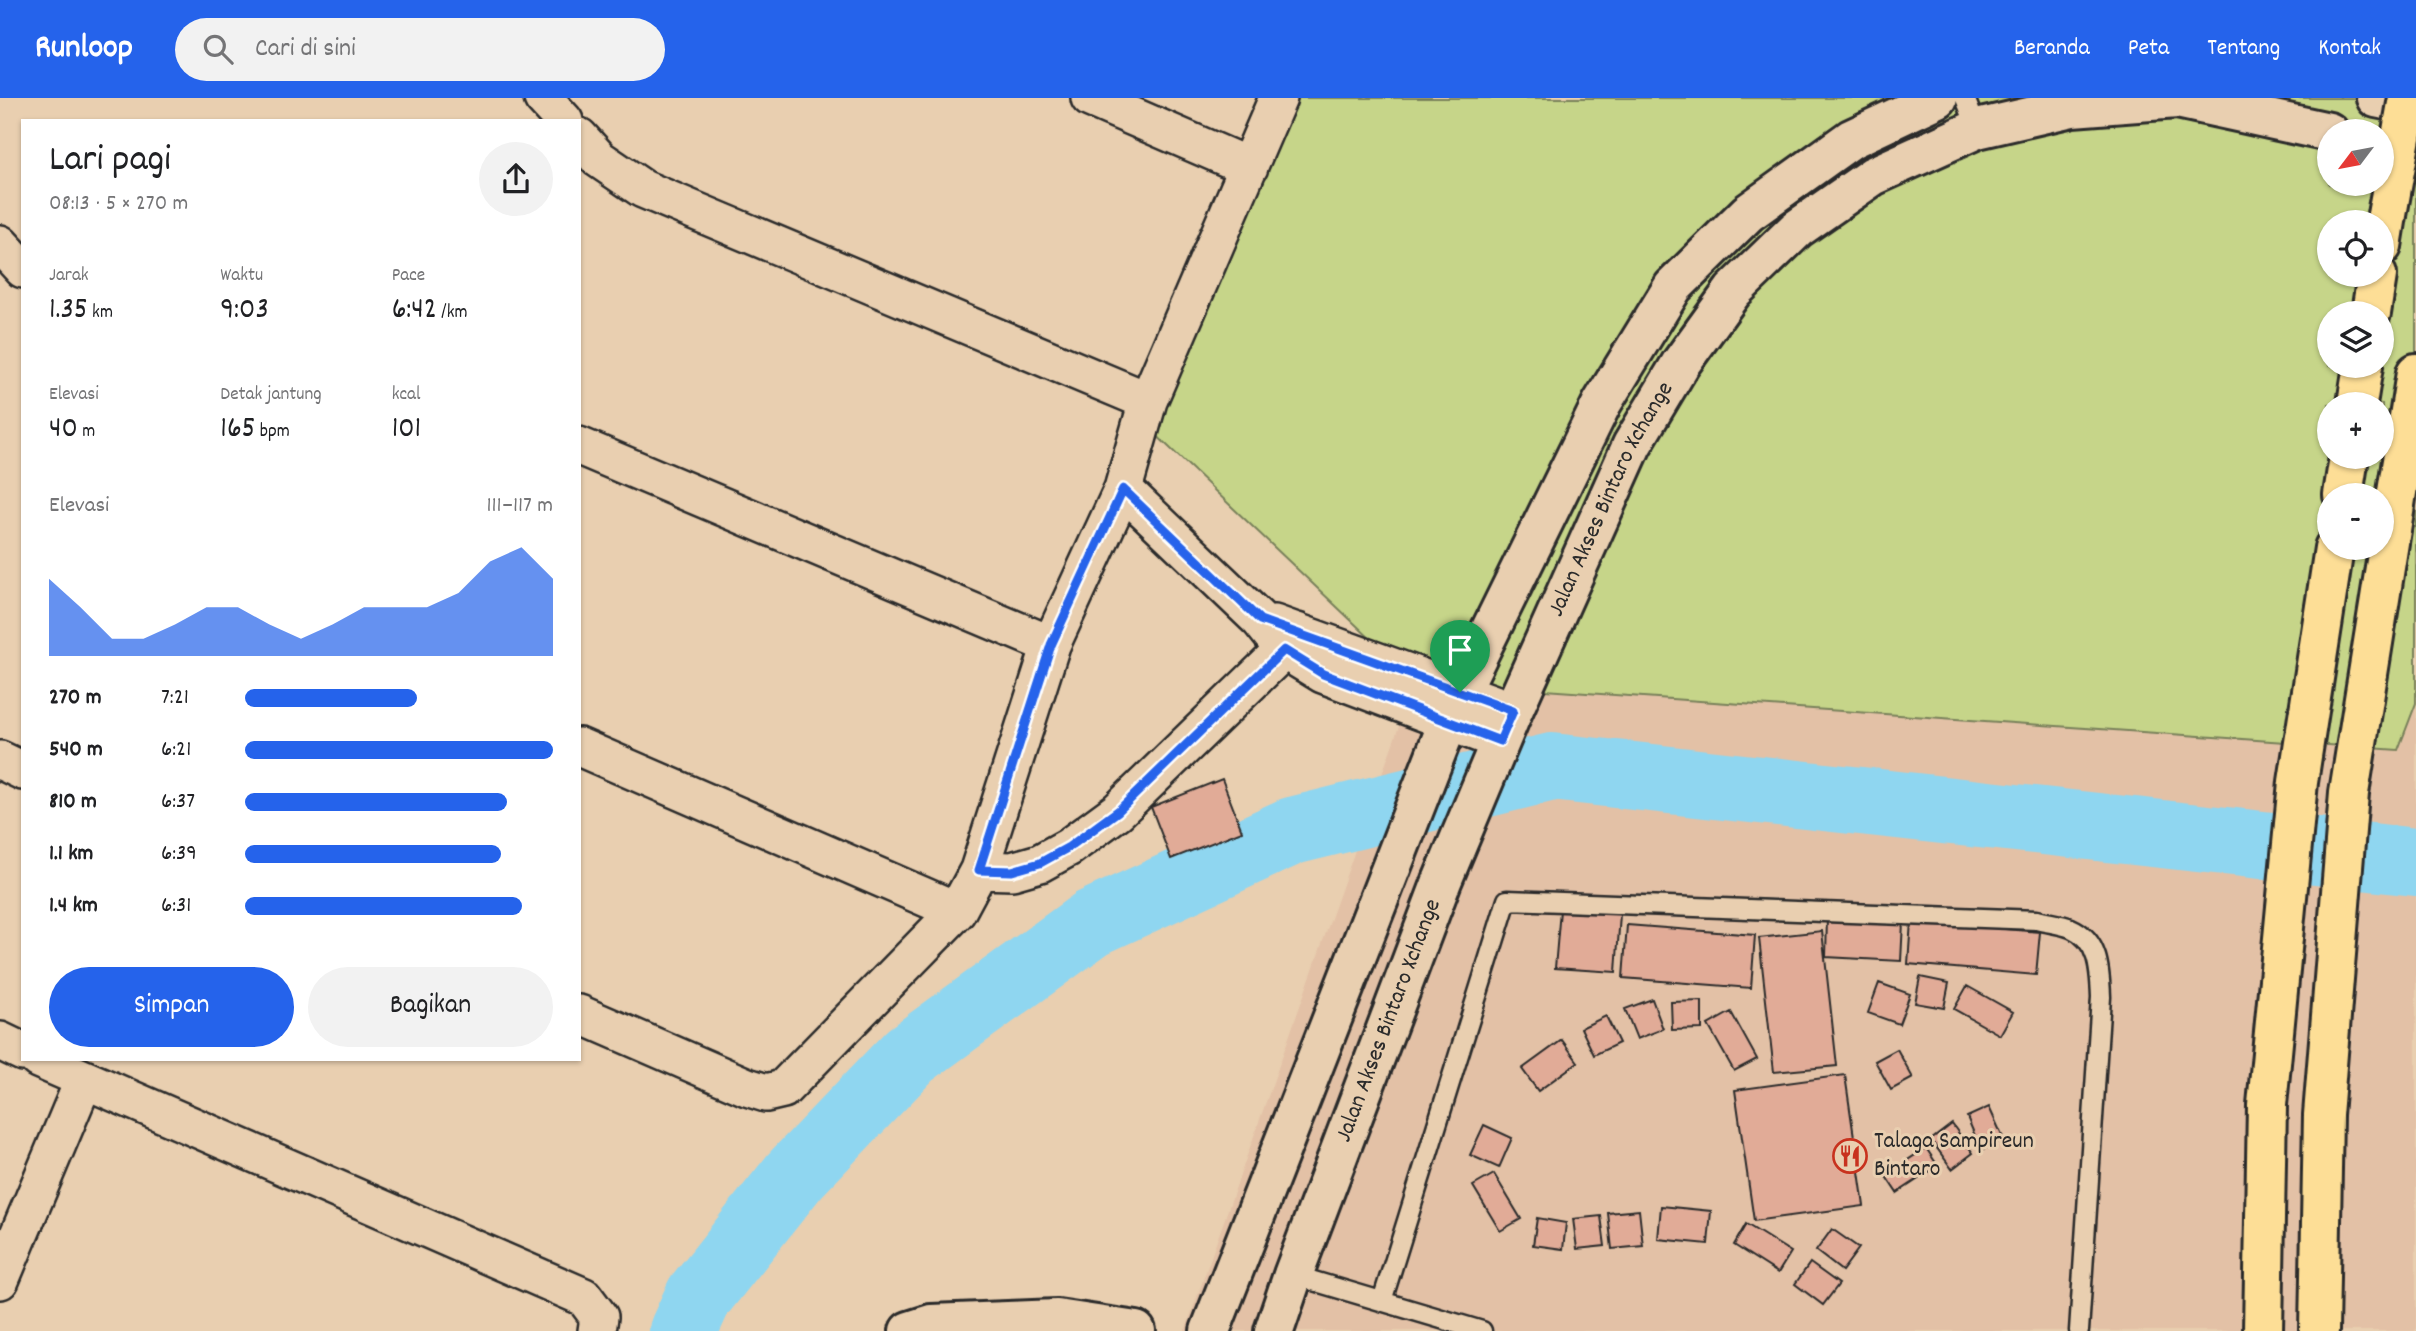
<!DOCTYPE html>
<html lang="id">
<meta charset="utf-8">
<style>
:root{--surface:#fff;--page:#f2f2f2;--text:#202124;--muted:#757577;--accent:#2563eb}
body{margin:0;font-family:Dekko,sans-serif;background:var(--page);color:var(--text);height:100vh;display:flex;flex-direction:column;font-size:26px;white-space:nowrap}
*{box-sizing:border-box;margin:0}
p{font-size:23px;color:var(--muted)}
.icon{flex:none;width:38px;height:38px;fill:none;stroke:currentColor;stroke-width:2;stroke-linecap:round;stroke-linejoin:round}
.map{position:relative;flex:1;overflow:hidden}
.details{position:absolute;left:21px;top:21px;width:560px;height:942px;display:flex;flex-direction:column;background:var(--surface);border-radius:0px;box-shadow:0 2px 5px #0004}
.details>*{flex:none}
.needle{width:46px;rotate:238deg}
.controls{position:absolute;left:2317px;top:21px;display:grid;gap:14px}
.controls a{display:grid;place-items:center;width:77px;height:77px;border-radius:50%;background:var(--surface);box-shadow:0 2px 5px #0004;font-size:35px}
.pin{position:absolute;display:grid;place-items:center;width:60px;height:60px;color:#fff;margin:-72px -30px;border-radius:50% 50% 50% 0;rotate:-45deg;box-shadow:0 0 7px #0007}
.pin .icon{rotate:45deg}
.round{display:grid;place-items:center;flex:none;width:74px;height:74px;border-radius:37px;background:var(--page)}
.headline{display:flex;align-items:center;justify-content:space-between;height:119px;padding:0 28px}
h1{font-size:38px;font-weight:600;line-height:52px}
.metrics{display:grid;grid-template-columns:repeat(3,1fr);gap:10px;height:119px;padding:7px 28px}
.metrics div{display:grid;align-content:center}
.metrics b{font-size:30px;font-weight:600}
.metrics small{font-size:19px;font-weight:400}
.metrics p{font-size:19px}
.chart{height:196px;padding:14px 28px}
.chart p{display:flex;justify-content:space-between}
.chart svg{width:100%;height:126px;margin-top:7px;fill:var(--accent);opacity:.7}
.primary-button{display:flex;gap:14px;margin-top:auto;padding:14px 28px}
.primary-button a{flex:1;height:80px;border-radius:42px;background:var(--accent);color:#fff;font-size:28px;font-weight:600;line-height:80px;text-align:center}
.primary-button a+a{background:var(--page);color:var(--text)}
ul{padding:0 28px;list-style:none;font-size:23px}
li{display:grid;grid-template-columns:112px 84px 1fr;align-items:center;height:52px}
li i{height:18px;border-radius:9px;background:var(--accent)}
header{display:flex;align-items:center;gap:42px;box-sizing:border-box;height:98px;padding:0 35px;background:var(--accent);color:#fff}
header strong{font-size:33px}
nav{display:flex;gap:38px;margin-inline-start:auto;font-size:24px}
.search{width:490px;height:63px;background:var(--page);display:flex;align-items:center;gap:18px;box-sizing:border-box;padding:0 24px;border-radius:38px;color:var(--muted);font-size:26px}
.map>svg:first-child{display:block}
.built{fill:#e3c1a6}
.green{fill:#c6d589;stroke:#78805a;stroke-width:2;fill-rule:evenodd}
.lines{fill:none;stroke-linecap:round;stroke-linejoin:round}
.river{stroke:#8fd6f0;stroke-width:68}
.building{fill:#e1ab97;stroke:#2b2b2b;stroke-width:2}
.lane-casing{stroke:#2b2b2b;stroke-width:23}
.street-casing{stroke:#2b2b2b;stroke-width:42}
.secondary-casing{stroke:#2b2b2b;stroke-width:44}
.highway-casing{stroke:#2b2b2b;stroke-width:44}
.lane{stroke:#e9cfb0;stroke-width:18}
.street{stroke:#e9cfb0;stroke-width:37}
.secondary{stroke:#e9cfb0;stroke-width:38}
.highway{stroke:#fdde96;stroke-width:38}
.highway-bridge-casing{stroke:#2b2b2b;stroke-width:44;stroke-linecap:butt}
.highway-bridge{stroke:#fdde96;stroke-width:38}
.route-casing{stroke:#fff;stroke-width:14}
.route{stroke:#2563eb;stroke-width:9}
.labels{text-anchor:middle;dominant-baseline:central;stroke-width:6;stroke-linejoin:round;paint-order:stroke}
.street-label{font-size:24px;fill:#2b2b2b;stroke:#e9cfb0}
.poi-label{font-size:24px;fill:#2b2b2b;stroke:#e9cfb0;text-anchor:start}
</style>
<header>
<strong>Runloop</strong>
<div class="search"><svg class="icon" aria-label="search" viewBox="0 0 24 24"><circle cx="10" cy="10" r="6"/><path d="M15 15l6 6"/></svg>Cari di sini</div>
<nav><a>Beranda</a><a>Peta</a><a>Tentang</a><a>Kontak</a></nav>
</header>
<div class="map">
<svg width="2416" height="1233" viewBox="0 0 2416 1233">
<rect width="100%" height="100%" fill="#e9cfb0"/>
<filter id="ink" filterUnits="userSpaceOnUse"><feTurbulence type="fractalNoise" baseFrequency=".0143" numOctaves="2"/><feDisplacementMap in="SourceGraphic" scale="14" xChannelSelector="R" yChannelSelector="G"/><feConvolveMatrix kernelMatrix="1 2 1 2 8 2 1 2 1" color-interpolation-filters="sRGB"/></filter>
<g filter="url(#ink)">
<!-- built -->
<path class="built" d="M 1415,583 L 2398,652 L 2416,605 L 2416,1233 L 1185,1233 Z"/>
<!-- green -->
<path class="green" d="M 1295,0 L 2416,0 L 2416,605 L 2398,652 L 1415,583 L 1151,332 ZM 2329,33 L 2382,33 L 2382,86 L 2329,86 ZM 2329,124 L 2382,124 L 2382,177 L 2329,177 ZM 2329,215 L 2382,215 L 2382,268 L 2329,268 ZM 2329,306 L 2382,306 L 2382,359 L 2329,359 ZM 2329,397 L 2382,397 L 2382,450 L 2329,450 Z"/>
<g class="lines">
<!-- river -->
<path class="river" d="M 683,1233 L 699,1198 L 795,1077 L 910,957 L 1092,825 L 1292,733 L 1552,669 L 2416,764"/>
</g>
<!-- building -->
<path class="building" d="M 1222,681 L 1242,733 L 1171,761 L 1151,709 Z
M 1560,812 L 1620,816 L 1616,874 L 1555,870 Z
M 1827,820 L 1903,824 L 1901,863 L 1826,859 Z
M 1911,823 L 2040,834 L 2036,877 L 1908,866 Z
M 1627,827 L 1755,837 L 1751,890 L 1623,880 Z
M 1822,833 L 1837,968 L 1774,974 L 1759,840 Z
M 1920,879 L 1949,885 L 1944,910 L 1915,905 Z
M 1879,885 L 1910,896 L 1899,926 L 1868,915 Z
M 1967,888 L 2013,914 L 2000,937 L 1954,911 Z
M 1652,901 L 1663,931 L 1637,941 L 1625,911 Z
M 1702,903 L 1702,931 L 1672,932 L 1671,904 Z
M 1731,914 L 1757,961 L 1734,973 L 1708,927 Z
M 1606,918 L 1619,945 L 1594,957 L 1581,930 Z
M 1562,942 L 1578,964 L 1538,993 L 1522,971 Z
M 1897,951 L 1913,980 L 1891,992 L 1875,963 Z
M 1845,977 L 1864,1108 L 1754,1123 L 1735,992 Z
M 1989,1009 L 2004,1042 L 1981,1052 L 1967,1019 Z
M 1952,1026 L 1973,1055 L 1952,1071 L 1931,1042 Z
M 1484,1027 L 1512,1040 L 1499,1070 L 1470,1057 Z
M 1926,1050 L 1938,1068 L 1897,1095 L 1885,1077 Z
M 1494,1076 L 1521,1121 L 1500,1133 L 1473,1088 Z
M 1661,1108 L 1711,1113 L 1708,1146 L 1658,1141 Z
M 1639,1112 L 1643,1148 L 1612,1151 L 1608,1115 Z
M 1601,1118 L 1605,1148 L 1577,1151 L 1573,1121 Z
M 1537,1120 L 1566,1125 L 1563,1151 L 1533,1147 Z
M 1746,1126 L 1791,1154 L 1778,1175 L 1734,1147 Z
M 1832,1131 L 1859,1150 L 1842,1173 L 1816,1153 Z
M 1810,1165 L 1839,1186 L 1823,1207 L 1795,1186 Z"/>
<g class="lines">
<!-- lane casing -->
<g class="lane-casing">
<path id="lane" d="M 1965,0 L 1977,31
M 1293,1177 L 1482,1233
M 1382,1203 L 1507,802 L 2037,822 C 2048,825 2061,826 2071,830 C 2099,842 2100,873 2101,899 L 2079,1233"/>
</g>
<!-- street casing -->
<g class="street-casing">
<path id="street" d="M 543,0 L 564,23
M 1090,0 L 1249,69
M 1278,0 L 1148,303 L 1123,391 L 1260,522 L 1284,552 L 1323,576 L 1500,643
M 579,39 L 599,61 L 643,91 L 1148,303
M 0,146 L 23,171
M 579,348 L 1051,547
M 1274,526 L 1513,613
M 579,649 L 957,813
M 0,662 L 23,673
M 979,772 L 1051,547 L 1123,391
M 579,916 L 747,989 L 766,995 L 783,991 L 957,813 L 979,772 L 1012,773 L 1040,765 L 1069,749 L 1118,713 L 1284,552 L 1297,534
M 0,943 L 23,954
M 38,961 L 584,1199 L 599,1219 L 597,1233
M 0,1182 L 84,982"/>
</g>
<!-- secondary casing -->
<g class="secondary-casing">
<g id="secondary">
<path d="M 2376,0 L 2416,8"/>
<path d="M 909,1233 L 931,1226 L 1057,1221 L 1136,1233"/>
<path d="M 1210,1233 L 1460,594 L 1602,305 L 1673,189 L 1748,115 L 1851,41 L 1938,0"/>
<path id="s1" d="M 1274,1233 L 1293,1177 L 1442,783 L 1513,613 L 1632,347 L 1681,265 L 1733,193 L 1797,131 L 1873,78 L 1977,31 L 2072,9 L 2177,1 L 2329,34"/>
</g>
</g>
<!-- highway casing -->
<g class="highway-casing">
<path id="highway" d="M 2382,148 L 2387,117
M 2371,215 L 2377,177
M 2357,306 L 2363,268
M 2343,397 L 2349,359
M 2263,1233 L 2267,1007 L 2298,684 L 2334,450
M 2319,1233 L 2323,1017 L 2349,695 L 2416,275"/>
</g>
<!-- lane -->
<use href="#lane" class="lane"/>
<!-- street -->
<use href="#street" class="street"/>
<!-- secondary -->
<use href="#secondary" class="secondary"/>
<!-- highway -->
<use href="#highway" class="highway"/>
<!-- highway-bridge casing -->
<g class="highway-bridge-casing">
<path id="highway-bridge" d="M 2387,117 L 2408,0"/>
</g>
<!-- highway-bridge -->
<use href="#highway-bridge" class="highway-bridge"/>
</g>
</g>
<g class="lines" filter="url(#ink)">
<!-- route casing -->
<g class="route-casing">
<path id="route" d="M 1123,391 L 1260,522 L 1513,613 L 1500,643 L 1323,576 L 1284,552 L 1118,713 L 1069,749 L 1040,765 L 1012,773 L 979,772 L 1051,547 Z"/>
</g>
<!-- route -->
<use href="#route" class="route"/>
</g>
<!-- icons -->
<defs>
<g id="restaurant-ring" transform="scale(1.75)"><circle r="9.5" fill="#e9cfb0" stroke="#c8321e" stroke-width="1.5"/><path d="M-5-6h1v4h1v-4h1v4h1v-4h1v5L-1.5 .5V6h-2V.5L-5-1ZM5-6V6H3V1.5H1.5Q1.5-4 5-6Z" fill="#c8321e"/></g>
</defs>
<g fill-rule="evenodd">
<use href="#restaurant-ring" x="1850" y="1058"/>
</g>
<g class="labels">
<!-- street labels -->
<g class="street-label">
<text stroke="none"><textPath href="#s1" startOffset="898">Jalan Akses Bintaro Xchange</textPath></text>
<text stroke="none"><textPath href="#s1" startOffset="331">Jalan Akses Bintaro Xchange</textPath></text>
</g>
<!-- poi labels -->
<g class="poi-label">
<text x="1874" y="1044">Talaga Sampireun<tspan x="1874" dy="28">Bintaro</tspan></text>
</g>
</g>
</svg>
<div class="controls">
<a><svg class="needle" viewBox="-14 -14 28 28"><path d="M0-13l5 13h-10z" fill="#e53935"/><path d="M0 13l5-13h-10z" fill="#757577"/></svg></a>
<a><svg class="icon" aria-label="locate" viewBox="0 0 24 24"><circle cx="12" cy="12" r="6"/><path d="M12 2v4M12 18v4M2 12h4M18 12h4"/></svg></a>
<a><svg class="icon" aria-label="layers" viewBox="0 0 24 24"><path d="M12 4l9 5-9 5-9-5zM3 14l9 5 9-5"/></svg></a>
<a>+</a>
<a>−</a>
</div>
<div class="pin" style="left:1460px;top:594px;background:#1e9e55"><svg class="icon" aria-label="arrive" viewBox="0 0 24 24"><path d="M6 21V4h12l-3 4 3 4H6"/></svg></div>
<section class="details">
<div class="headline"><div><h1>Lari pagi</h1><p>08:13 · 5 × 270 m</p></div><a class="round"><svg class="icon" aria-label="share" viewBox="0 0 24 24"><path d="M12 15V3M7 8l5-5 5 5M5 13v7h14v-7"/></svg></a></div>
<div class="metrics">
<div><p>Jarak</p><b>1.35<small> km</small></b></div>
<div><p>Waktu</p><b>9:03</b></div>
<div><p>Pace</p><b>6:42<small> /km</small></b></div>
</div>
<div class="metrics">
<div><p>Elevasi</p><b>40<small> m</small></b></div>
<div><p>Detak jantung</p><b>165<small> bpm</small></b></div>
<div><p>kcal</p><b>101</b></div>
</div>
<div class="chart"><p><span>Elevasi</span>111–117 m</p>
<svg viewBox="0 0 160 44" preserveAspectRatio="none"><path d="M0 44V17L10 27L20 38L30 38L40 33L50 27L60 27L70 33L80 38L90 33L100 27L110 27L120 27L130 22L140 11L150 6L160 17V44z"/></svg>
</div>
<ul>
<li><b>270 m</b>7:21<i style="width:56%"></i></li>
<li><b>540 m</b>6:21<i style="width:100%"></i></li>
<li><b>810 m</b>6:37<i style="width:85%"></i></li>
<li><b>1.1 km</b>6:39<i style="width:83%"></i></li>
<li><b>1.4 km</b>6:31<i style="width:90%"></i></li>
</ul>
<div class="primary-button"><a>Simpan</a><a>Bagikan</a></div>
</section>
</div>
